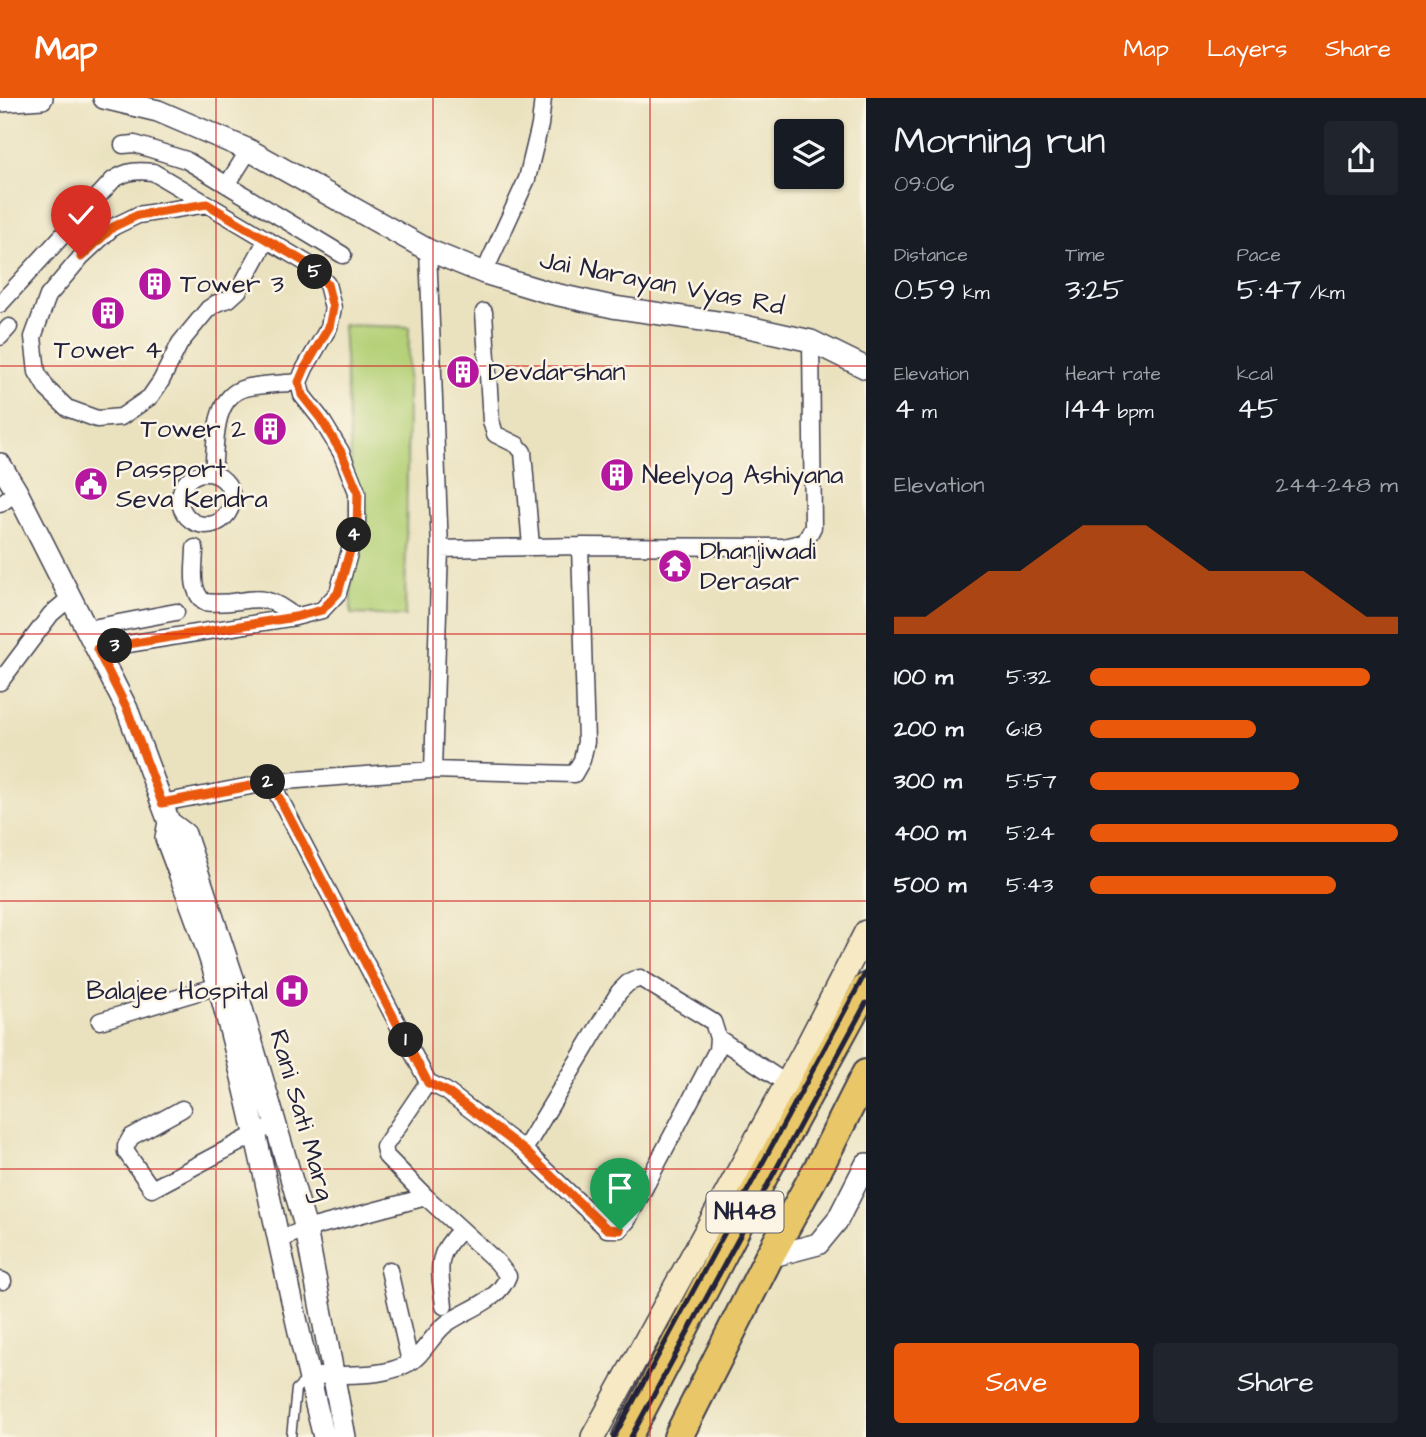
<!DOCTYPE html>
<meta charset="utf-8">
<style>
:root{--surface:#171b24;--page:#20242c;--text:#f1f3f6;--muted:#9ea1a6;--accent:#ea580c}
body{margin:0;font-family:"Architects Daughter",sans-serif;background:var(--page);color:var(--text);height:100vh;display:flex;flex-direction:column;font-size:26px;white-space:nowrap}
*{box-sizing:border-box;margin:0}
p{font-size:23px;color:var(--muted)}
.icon{flex:none;width:38px;height:38px;fill:none;stroke:currentColor;stroke-width:2;stroke-linecap:round;stroke-linejoin:round}
.map{position:relative;flex:1;overflow:hidden}
.sheet{display:flex;flex-direction:column;background:var(--surface);width:560px}
.sheet>*{flex:none}
.fabs{position:absolute;left:774px;top:21px;display:grid;gap:14px}
.fabs a{display:grid;place-items:center;width:70px;height:70px;border-radius:7px;background:var(--surface);box-shadow:0 2px 5px #0004;font-size:35px}
.pin{position:absolute;display:grid;place-items:center;width:60px;height:60px;color:#fff;margin:-72px -30px;border-radius:50% 50% 50% 0;rotate:-45deg;box-shadow:0 0 7px #0007}
.pin .icon{rotate:45deg}
.km{position:absolute;width:35px;height:35px;margin:-18px;border-radius:50%;background:#222;color:#fff;font-size:19px;line-height:35px;text-align:center}
.round{display:grid;place-items:center;flex:none;width:74px;height:74px;border-radius:7px;background:var(--page)}
.head{display:flex;align-items:center;justify-content:space-between;height:119px;padding:0 28px}
h1{font-size:38px;font-weight:600;line-height:52px}
.metrics{display:grid;grid-template-columns:repeat(3,1fr);gap:10px;height:119px;padding:7px 28px}
.metrics div{display:grid;align-content:center}
.metrics b{font-size:30px;font-weight:600}
.metrics small{font-size:19px;font-weight:400}
.metrics p{font-size:19px}
.chart{height:196px;padding:14px 28px}
.chart p{display:flex;justify-content:space-between}
.chart svg{width:100%;height:126px;margin-top:7px;fill:var(--accent);opacity:.7}
.primary-button{display:flex;gap:14px;margin-top:auto;padding:14px 28px}
.primary-button a{flex:1;height:80px;border-radius:7px;background:var(--accent);color:#fff;font-size:28px;font-weight:600;line-height:80px;text-align:center}
.primary-button a+a{background:var(--page);color:var(--text)}
ul{padding:0 28px;list-style:none;font-size:23px}
li{display:grid;grid-template-columns:112px 84px 1fr;align-items:center;height:52px}
li i{height:18px;border-radius:9px;background:var(--accent)}
header{display:flex;align-items:center;gap:42px;box-sizing:border-box;height:98px;padding:0 35px;background:var(--accent);color:#fff}
header strong{font-size:33px}
nav{display:flex;gap:38px;margin-inline-start:auto;font-size:24px}
main{display:flex;flex:1;min-height:0}
.map>svg:first-child{display:block}
.green{fill:#b4d077;stroke:#6b7959;stroke-width:2}
.lines{fill:none;stroke-linecap:round;stroke-linejoin:round}
.service-casing{stroke:#403f4f;stroke-width:11}
.minor-casing{stroke:#403f4f;stroke-width:19}
.tertiary-casing{stroke:#403f4f;stroke-width:24}
.secondary-casing{stroke:#403f4f;stroke-width:26}
.trunk-casing{stroke:#403f4f;stroke-width:32}
.service{stroke:#fff;stroke-width:8}
.minor{stroke:#fff;stroke-width:16}
.tertiary{stroke:#fff;stroke-width:21}
.secondary{stroke:#f6e9c3;stroke-width:23}
.trunk{stroke:#e9c769;stroke-width:28}
.rail{stroke:#22223b;stroke-width:5}
.route-casing{stroke:#fff;stroke-width:14}
.route{stroke:#ea580c;stroke-width:9}
.grid{fill:none;stroke:#d62828;stroke-width:2;stroke-opacity:0.55}
.labels{text-anchor:middle;dominant-baseline:central;stroke-width:5;stroke-linejoin:round;paint-order:stroke}
.shield{fill:#fcf5e5;stroke:#63616e;stroke-width:2}
.shield-label{font-size:24px;font-weight:bold;fill:#22223b}
.street-label{font-size:26px;fill:#22223b;stroke:#fcf5e5}
.poi-label{font-size:26px;fill:#22223b;stroke:#fcf5e5;text-anchor:start}
</style>
<header>
<strong>Map</strong>
<nav><a>Map</a><a>Layers</a><a>Share</a></nav>
</header>
<main>
<div class="map">
<svg width="866" height="1339" viewBox="0 0 866 1339">
<rect width="100%" height="100%" fill="#fcf5e5"/>
<filter id="ink" filterUnits="userSpaceOnUse"><feTurbulence type="fractalNoise" baseFrequency=".0143" numOctaves="2"/><feDisplacementMap in="SourceGraphic" scale="14" xChannelSelector="R" yChannelSelector="G"/><feConvolveMatrix kernelMatrix="1 2 1 2 8 2 1 2 1" color-interpolation-filters="sRGB"/></filter>
<filter id="wash" filterUnits="userSpaceOnUse"><feTurbulence type="fractalNoise" baseFrequency=".00686" numOctaves="4" result="noise"/><feDisplacementMap in="SourceGraphic" scale="28" xChannelSelector="R" yChannelSelector="G"/><feGaussianBlur stdDeviation="1.57" result="paint"/><feColorMatrix in="noise" values="0 0 0 0 0 0 0 0 0 0 0 0 0 0 0 0 0 1.4 0 .05"/><feComposite in="paint" operator="in"/></filter>
<g filter="url(#wash)">
<rect width="100%" height="100%" fill="#eae2bf"/>
<!-- green -->
<path class="green" d="M 343,227 L 409,229 L 405,518 L 351,516 L 351,362 Z"/>
</g>
<g filter="url(#ink)">
<g class="lines">
<!-- service casing -->
<g class="service-casing">
<path id="service" d="M 291,1339 L 296,1291 L 307,1281"/>
</g>
<!-- minor casing -->
<g class="minor-casing">
<path id="minor" d="M 123,47 L 135,46 L 186,62 L 343,157
M 227,87 L 249,52
M 207,106 L 138,117 L 113,129 L 81,159 L 48,198 L 33,239 L 37,274 L 47,291 L 67,310 L 97,321 L 121,319 L 150,299 L 161,283 L 180,245 L 208,211 L 217,205 L 229,201 L 239,192 L 267,141
M 428,152 L 440,451 L 433,672
M 484,175 L 527,81 L 540,27 L 543,0
M 0,206 L 113,82 C 127,73 136,72 153,74 L 308,166 L 327,186 L 333,210 L 329,229 L 305,270 L 299,284 L 302,297 L 321,321 L 341,354 L 357,394 L 357,427 L 338,495 L 322,512 L 295,519 L 97,551
M 484,214 L 491,323 L 495,336 L 517,347 L 523,354 L 531,448
M 0,239 L 9,229
M180 401a26 26 0 1 1 52 0a26 26 0 1 1-52 0Z
M 213,376 C 216,350 211,299 245,290 C 262,286 281,286 299,284
M 0,406 L 17,394
M 195,450 C 195,468 189,491 204,504 C 246,510 256,486 295,519
M 440,451 L 580,448 L 783,449 L 805,444 L 813,429 L 811,243
M 87,531 L 176,514
M 0,584 L 51,516 L 70,500
M 271,684 L 428,984
M 162,705 L 271,684 L 433,672 L 574,676 L 582,662 L 586,644 L 580,448
M 100,923 L 218,888 L 227,883
M 718,940 L 787,986
M 182,1011 L 131,1039 L 126,1048 L 126,1054 L 152,1091 L 263,1032
M 426,1099 L 386,1058 L 384,1049 L 428,984 L 446,993 L 524,1052 L 619,894 L 628,885 L 640,880 L 713,924 L 718,940 L 717,952 L 627,1123 L 620,1131 L 607,1131 L 524,1052
M 280,1141 L 306,1131 L 426,1099 L 497,1164 L 508,1178 C 498,1204 467,1211 446,1226 C 433,1236 422,1258 409,1265 C 378,1282 342,1274 309,1279
M 389,1172 L 410,1264
M 0,1182 L 3,1183
M 444,1208 C 440,1172 433,1158 461,1132"/>
</g>
<!-- tertiary casing -->
<g class="tertiary-casing">
<path id="tertiary" d="M 104,0 L 158,13 L 249,52 L 428,152 L 484,175 L 550,195 L 613,209 L 744,228 L 811,243 L 866,270
M 0,3 L 42,0
M 0,366 L 17,394 L 127,611 L 169,724 L 166,740 C 184,789 205,839 219,890 C 260,1038 286,1190 324,1339
M 169,724 L 185,736 L 233,880 L 306,1131 L 345,1339
M 769,1159 L 818,1146 L 837,1123 L 866,1066"/>
</g>
<!-- secondary casing -->
<g class="secondary-casing">
<path id="secondary" d="M 593,1339 L 804,954 L 866,834"/>
</g>
<!-- trunk casing -->
<g class="trunk-casing">
<path id="trunk" d="M 627,1339 L 766,1073 L 866,890
M 678,1339 L 769,1159 L 821,1065 L 866,976"/>
</g>
<!-- service -->
<use href="#service" class="service"/>
<!-- minor -->
<use href="#minor" class="minor"/>
<!-- tertiary -->
<use href="#tertiary" class="tertiary"/>
<!-- secondary -->
<use href="#secondary" class="secondary"/>
<!-- trunk -->
<use href="#trunk" class="trunk"/>
<!-- rail -->
<path class="rail" d="M 614,1339 L 866,874
M 631,1339 L 866,905"/>
</g>
</g>
<g class="lines" filter="url(#ink)">
<!-- route casing -->
<g class="route-casing">
<path id="route" d="M 81,159 L 113,129 L 138,117 L 207,106 L 308,166 L 327,186 L 333,210 L 329,229 L 305,270 L 299,284 L 302,297 L 321,321 L 341,354 L 358,394 L 357,428 L 338,495 L 322,512 L 295,519 L 97,551 L 127,611 L 162,705 L 271,684 L 428,985 L 446,993 L 524,1052 L 607,1131 L 620,1132"/>
</g>
<!-- route -->
<use href="#route" class="route"/>
</g>
<!-- grid -->
<path class="grid" d="M 216,0 L 216,1339M 433,0 L 433,1339M 650,0 L 650,1339M 0,268 L 866,268M 0,536 L 866,536M 0,803 L 866,803M 0,1071 L 866,1071"/>
<!-- icons -->
<defs>
<g id="building-disc" transform="scale(1.75)"><circle r="9.5" fill="#b5179e" stroke="#fcf5e5"/><path d="M-4-6H4V6H1V3H-1V6H-4ZM-2.5-4.3h1.7v1.8h-1.7ZM.8-4.3h1.7v1.8H.8ZM-2.5-1h1.7V.8h-1.7ZM.8-1h1.7V.8H.8Z" fill="#fff"/></g>
<g id="civic-disc" transform="scale(1.75)"><circle r="9.5" fill="#b5179e" stroke="#fcf5e5"/><path d="M-.6-6.5H3V-4.5H.6V-3L4-1V1h2V6H-6V1h2V-1L-.6-3ZM-1.2 2.5V6h2.4V2.5Z" fill="#fff"/></g>
<g id="temple-disc" transform="scale(1.75)"><circle r="9.5" fill="#b5179e" stroke="#fcf5e5"/><path d="M0-6L5-2H3V0L6.5 2.5H4V6H1.5V3h-3V6H-4V2.5H-6.5L-3 0V-2H-5Z" fill="#fff"/></g>
<g id="hospital-disc" transform="scale(1.75)"><circle r="9.5" fill="#b5179e" stroke="#fcf5e5"/><path d="M-5-5h3v3.5h4V-5h3V5h-3V1.5h-4V5h-3Z" fill="#fff"/></g>
</defs>
<g fill-rule="evenodd">
<use href="#building-disc" x="155" y="186"/>
<use href="#building-disc" x="108" y="215"/>
<use href="#building-disc" x="463" y="274"/>
<use href="#building-disc" x="270" y="331"/>
<use href="#building-disc" x="617" y="377"/>
<use href="#civic-disc" x="91" y="386"/>
<use href="#temple-disc" x="675" y="468"/>
<use href="#hospital-disc" x="292" y="893"/>
</g>
<g class="labels">
<!-- shield labels -->
<rect class="shield" x="706.5" y="1093.5" width="77" height="41" rx="5"/>
<g class="shield-label">
<text x="745" y="1114">NH48</text>
</g>
<!-- street labels -->
<g class="street-label">
<text transform="translate(662 185) rotate(11)">Jai Narayan Vyas Rd</text>
<text transform="translate(302 1017) rotate(74)">Rani Sati Marg</text>
</g>
<!-- poi labels -->
<g class="poi-label">
<text x="180" y="186">Tower 3</text>
<text x="108" y="252" text-anchor="middle">Tower 4</text>
<text x="488" y="274">Devdarshan</text>
<text x="246" y="331" text-anchor="end">Tower 2</text>
<text x="116" y="371">Passport<tspan x="116" dy="30">Seva Kendra</tspan></text>
<text x="642" y="377">Neelyog Ashiyana</text>
<text x="700" y="453">Dhanjiwadi<tspan x="700" dy="30">Derasar</tspan></text>
<text x="268" y="893" text-anchor="end">Balajee Hospital</text>
</g>
</g>
</svg>
<div class="fabs">
<a><svg class="icon" aria-label="layers" viewBox="0 0 24 24"><path d="M12 4l9 5-9 5-9-5zM3 14l9 5 9-5"/></svg></a>
</div>
<div class="pin" style="left:620px;top:1132px;background:#1e9e55"><svg class="icon" aria-label="arrive" viewBox="0 0 24 24"><path d="M6 21V4h12l-3 4 3 4H6"/></svg></div>
<div class="pin" style="left:81px;top:159px;background:#d93025"><svg class="icon" aria-label="check" viewBox="0 0 24 24"><path d="M5 12l5 5 9-10"/></svg></div>
<b class="km" style="left:406px;top:942px">1</b>
<b class="km" style="left:268px;top:684px">2</b>
<b class="km" style="left:115px;top:548px">3</b>
<b class="km" style="left:354px;top:437px">4</b>
<b class="km" style="left:315px;top:174px">5</b>
</div>
<section class="sheet">
<div class="head"><div><h1>Morning run</h1><p>09:06</p></div><a class="round"><svg class="icon" aria-label="share" viewBox="0 0 24 24"><path d="M12 15V3M7 8l5-5 5 5M5 13v7h14v-7"/></svg></a></div>
<div class="metrics">
<div><p>Distance</p><b>0.59<small> km</small></b></div>
<div><p>Time</p><b>3:25</b></div>
<div><p>Pace</p><b>5:47<small> /km</small></b></div>
</div>
<div class="metrics">
<div><p>Elevation</p><b>4<small> m</small></b></div>
<div><p>Heart rate</p><b>144<small> bpm</small></b></div>
<div><p>kcal</p><b>45</b></div>
</div>
<div class="chart"><p><span>Elevation</span>244–248 m</p>
<svg viewBox="0 0 160 44" preserveAspectRatio="none"><path d="M0 44V38L10 38L20 30L30 22L40 22L50 14L60 6L70 6L80 6L90 14L100 22L110 22L120 22L130 22L140 30L150 38L160 38V44z"/></svg>
</div>
<ul>
<li><b>100 m</b>5:32<i style="width:91%"></i></li>
<li><b>200 m</b>6:18<i style="width:54%"></i></li>
<li><b>300 m</b>5:57<i style="width:68%"></i></li>
<li><b>400 m</b>5:24<i style="width:100%"></i></li>
<li><b>500 m</b>5:43<i style="width:80%"></i></li>
</ul>
<div class="primary-button"><a>Save</a><a>Share</a></div>
</section>
</main>
